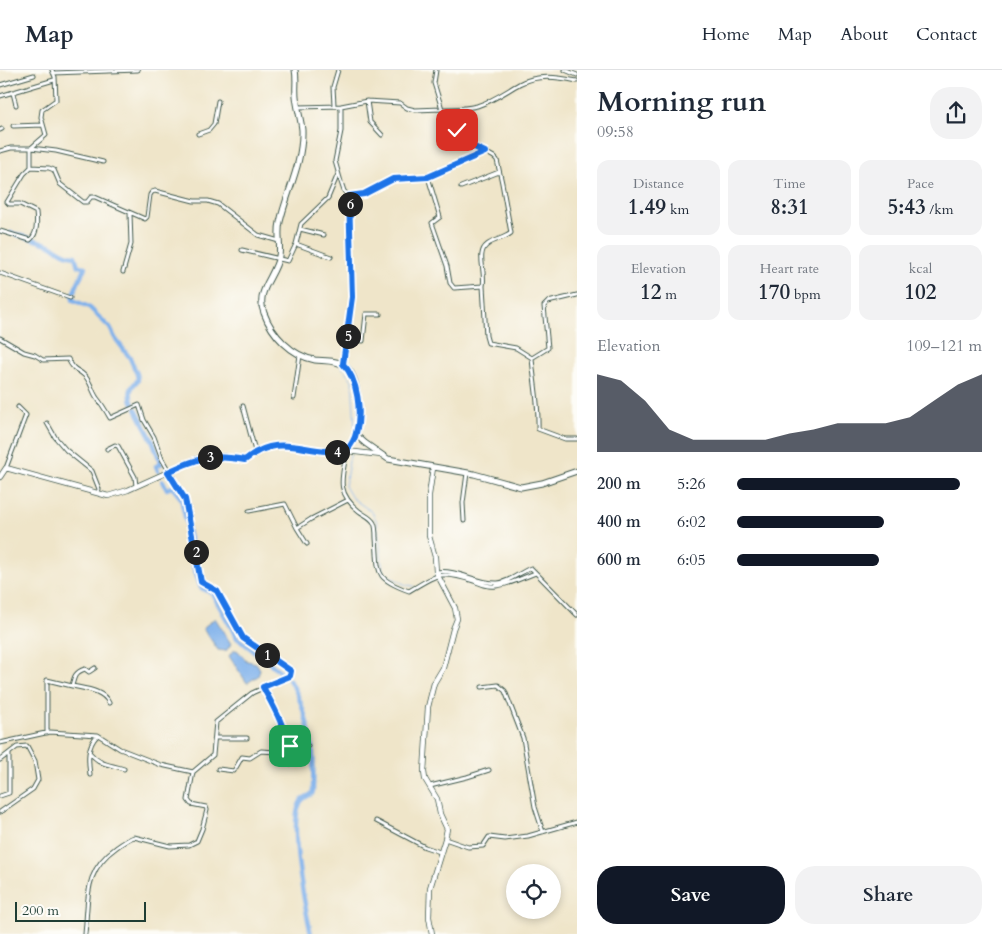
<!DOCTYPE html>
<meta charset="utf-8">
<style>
:root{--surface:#fff;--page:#f2f2f3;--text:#1f2937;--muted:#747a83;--line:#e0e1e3;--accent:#111827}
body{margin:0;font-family:Cardo,serif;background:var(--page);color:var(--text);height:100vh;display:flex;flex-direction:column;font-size:19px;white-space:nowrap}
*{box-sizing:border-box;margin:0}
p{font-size:16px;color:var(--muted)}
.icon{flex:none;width:28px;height:28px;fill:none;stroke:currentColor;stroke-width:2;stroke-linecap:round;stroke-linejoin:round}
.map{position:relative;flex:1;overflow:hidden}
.details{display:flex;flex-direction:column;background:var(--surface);width:425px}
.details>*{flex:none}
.controls{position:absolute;left:506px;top:794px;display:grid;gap:10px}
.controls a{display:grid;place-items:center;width:55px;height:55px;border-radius:50%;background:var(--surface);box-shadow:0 2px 8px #0003;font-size:25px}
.scale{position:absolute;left:15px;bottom:12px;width:131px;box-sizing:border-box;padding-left:5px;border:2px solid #1f3d34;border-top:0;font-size:14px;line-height:18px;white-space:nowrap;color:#1f3d34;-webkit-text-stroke:4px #fdfcf7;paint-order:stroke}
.pin{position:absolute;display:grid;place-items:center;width:42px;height:42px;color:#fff;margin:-21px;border-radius:10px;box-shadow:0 2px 8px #0006}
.km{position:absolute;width:25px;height:25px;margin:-12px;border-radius:50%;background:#222;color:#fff;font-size:14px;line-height:25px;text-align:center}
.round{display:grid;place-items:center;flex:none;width:52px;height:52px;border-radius:20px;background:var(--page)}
.head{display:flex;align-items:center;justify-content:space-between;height:85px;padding:0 20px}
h1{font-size:28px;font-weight:700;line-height:38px}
.metrics{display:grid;grid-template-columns:repeat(3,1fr);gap:8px;height:85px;padding:5px 20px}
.metrics div{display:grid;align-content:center;border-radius:12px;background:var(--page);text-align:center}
.metrics b{font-size:21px;font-weight:700}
.metrics small{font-size:14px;font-weight:400}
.metrics p{font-size:14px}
.chart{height:140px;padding:10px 20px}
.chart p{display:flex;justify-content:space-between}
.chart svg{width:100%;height:90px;margin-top:5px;fill:var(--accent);opacity:.7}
.cta{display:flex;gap:10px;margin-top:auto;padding:10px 20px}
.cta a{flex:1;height:58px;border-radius:20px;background:var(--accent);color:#fff;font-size:20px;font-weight:700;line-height:58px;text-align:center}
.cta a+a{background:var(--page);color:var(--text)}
ul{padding:0 20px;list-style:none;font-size:16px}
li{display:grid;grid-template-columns:80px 60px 1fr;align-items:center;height:38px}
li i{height:12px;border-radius:6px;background:var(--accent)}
header{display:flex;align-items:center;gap:30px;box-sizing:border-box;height:70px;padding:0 25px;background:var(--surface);border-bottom:1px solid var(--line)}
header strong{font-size:24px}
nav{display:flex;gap:28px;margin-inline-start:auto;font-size:18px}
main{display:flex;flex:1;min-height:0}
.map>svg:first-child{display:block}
.water{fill:#7fb1eb;stroke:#4f7790}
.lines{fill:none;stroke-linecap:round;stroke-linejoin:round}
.stream{stroke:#7fb1eb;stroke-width:1}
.canal{stroke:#7fb1eb;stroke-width:4.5}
.minor-casing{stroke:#3e564a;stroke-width:5}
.tertiary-casing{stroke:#3e564a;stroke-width:6}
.secondary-casing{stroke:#3e564a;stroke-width:7}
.minor{stroke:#fff;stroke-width:3}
.tertiary{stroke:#fff;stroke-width:4.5}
.secondary{stroke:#fff;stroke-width:5}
.route-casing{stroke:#fff;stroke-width:10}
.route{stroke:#1a73e8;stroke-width:6}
</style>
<header>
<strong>Map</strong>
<nav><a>Home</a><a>Map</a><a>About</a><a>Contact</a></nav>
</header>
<main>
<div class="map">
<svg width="577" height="864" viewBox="0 0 577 864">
<rect width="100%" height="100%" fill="#fdfcf7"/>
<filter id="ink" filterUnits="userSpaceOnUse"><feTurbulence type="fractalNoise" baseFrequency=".02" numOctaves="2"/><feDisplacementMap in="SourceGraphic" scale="10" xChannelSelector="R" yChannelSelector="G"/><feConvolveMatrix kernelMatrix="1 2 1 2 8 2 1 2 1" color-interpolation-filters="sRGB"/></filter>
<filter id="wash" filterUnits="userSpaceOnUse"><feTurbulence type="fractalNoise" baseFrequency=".0096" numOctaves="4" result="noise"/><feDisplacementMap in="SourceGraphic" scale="20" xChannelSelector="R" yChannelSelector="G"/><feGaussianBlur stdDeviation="1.12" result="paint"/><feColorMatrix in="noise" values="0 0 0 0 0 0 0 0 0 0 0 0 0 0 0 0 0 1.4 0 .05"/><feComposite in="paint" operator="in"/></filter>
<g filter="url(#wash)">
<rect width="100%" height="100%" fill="#efe5c9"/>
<!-- water -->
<path class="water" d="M 215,548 L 231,574 L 226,581 L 218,580 L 203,558 Z
M 237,580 L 247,591 L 256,593 L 260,599 L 258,606 L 247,613 L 229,586 L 233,581 Z"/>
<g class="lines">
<!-- stream -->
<path class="stream" d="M 342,297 L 352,310 L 355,357
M 350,385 L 345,416 L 352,428 L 372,442 L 377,452 L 383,503 L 406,515 L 414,516
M 519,508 L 530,503"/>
<!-- canal -->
<path class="canal" d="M 11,163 C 24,166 37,170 50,175 C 60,180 63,185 75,186 L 78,196 L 85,197 L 73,224 L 73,230 L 89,237 L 110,258 L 115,268 L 130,288 L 137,304 L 138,310 C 129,318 129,324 133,334
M 136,339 L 153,372 L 161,394 L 156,396 L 158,401
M 163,411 L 167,419 L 172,417 L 181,428 L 190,470 L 191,490 L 201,518 L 212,523 L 237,568 L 285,605
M 289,610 C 302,627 311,664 313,685 C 314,697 313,709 313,721 L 312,724 C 308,726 302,728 300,733 C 288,757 305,836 311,864"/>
</g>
</g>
<g filter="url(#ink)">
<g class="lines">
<!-- minor casing -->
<g class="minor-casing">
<path id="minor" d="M 436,0 L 434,13 L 442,39 C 453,39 466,39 477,36 C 493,31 505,22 519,14 C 537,4 558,7 577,11
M 565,0 L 577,5
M 53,3 L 138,0
M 0,15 L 34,5
M 13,23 L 16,35
M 0,26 L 54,10
M 367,31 L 370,52 L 382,65
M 334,35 L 333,17 L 338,0
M 341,36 L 341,61 L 335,91 L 341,112 L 344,121 L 349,126 L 350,131 L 350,187 L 352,227 L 343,294
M 298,37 L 341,36 L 367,31 L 400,33 L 407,38 L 415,40 L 442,39 C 452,64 472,75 494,87 L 497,90 L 502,113 L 511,163 C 504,169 494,169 487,175 C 476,183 486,202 483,216 L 486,266 L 488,273 L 516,278 L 532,288
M 13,56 L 43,55
M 0,60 L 2,59
M 198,64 L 209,60 L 214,54 L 218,31
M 0,81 L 11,78 L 31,78 L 46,65 L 41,47 L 42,40 L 56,30 L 55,7 L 52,0
M 31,97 L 31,78 L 56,81 L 103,92
M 428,107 L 440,147 L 432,153 L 447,196 L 450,213 L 454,218 L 483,216
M 461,117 L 499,102
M 349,126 L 364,124 L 393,109 L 428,107 L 484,82
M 300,159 L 324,165
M 0,161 L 30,170 C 38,164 37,151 36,142 L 20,134 L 9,134 L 7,132 L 24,104 L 31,97 L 49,98 L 54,100 L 60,114 L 83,132 L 87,132 L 91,127 L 95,127 L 145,149 L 147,147 L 150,125 L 152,122 L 155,121 L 194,131 L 208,131 L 218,134 L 258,165 L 279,171
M 296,174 L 331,187
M 242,180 L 288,191 L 296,174 L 301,154 L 328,128 L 338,104
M 123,202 L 131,174 L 130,143
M 0,203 L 70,228
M 0,268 L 24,282 L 35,285 L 43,290 L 68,289 C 75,303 77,298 85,306 C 91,312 92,321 97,328 C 102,334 106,341 110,348 L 139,335 L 144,350 L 154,367 L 162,389 L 185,429 L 201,512 L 217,521 L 243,568 L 291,601 L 290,606 L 252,623 L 216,652 L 213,685 L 193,702 L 161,695 L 120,679 L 98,665 L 50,662 L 0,673
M 347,268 L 363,271 L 366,244 L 380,244
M 532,288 C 534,313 539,334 538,359 L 565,369 L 577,369
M 532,288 L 548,278 L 544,236 L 548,232 L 577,225
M 294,328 L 300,285
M 243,336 L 255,381
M 47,353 L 55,367 L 66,380 L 92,401 L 99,419 L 98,423
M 107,379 L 115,375 L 118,376 L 135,407 L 136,416
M 347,381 C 342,407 335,422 359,441 C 364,445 371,447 374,453 C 376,457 376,464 376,468 C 379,503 373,508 409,521 C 438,504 440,500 474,511 C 481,514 488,517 496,516 C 510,515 523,507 536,503 L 577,545
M 6,398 L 26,345 L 18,337
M 249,441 L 285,434 L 297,458 L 307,474
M 464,451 L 463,433 L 467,403
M 297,458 L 311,449 L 348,430
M 436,502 C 458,499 477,514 498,513 C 510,512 520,502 531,498 L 536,503
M 72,616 C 86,619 103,620 109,633
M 263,617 L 276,642 L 287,671 L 290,694
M 482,617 L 498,615 L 505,621 L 523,668 L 535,737 L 543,762
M 47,663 L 47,610 L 72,616 C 74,607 75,602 85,599 L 89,602 L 95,598
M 215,668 L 247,668
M 90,683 C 101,696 110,694 124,699
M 0,690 L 17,677 L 27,676 L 35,691 L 38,710 L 33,719 L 0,742
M 218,699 L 234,701 L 242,687 L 250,688 L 261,681 L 276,682 L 290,676 L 308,676
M 90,705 C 88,690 87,676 97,666
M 430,716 L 467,707 L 489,700
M 0,726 L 9,723 L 9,683
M 376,751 L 425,777 L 440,782
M 445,769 L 468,777 L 483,776 L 489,767 L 505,769 L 528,766 L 577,752
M 85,864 C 89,827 83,801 117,777 C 123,773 128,769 134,767 L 170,776 L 189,775 L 197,771 L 202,759 L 207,740 L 206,737 L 191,734 L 188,730 L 193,702"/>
</g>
<!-- tertiary casing -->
<g class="tertiary-casing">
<path id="tertiary" d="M 347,381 L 381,385
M 0,407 L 6,398 L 108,426 L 128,420 L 199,388 L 222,386 L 245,390 C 281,360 308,386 347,381 L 356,365
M 432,864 L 429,847 L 430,818 L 445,769 L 447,759 L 440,744 L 437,729 L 425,709 L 424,702 L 428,637 L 434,613 L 443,598 L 453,559 L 457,549 L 455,538 L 436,502 L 435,487 L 429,466 L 429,425 L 433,398"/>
</g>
<!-- secondary casing -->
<g class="secondary-casing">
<path id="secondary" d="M 295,0 C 297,9 295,17 296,26 C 297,38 301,49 302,60 C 303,93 287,121 280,152 C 277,164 281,175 279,186 C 275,207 255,221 264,243 C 272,265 292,286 315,290 C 324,291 338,290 345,296 C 360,307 360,347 356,365 L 365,373 L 388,389 L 474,404 L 521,417 L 542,413 L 577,401"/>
</g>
<!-- minor -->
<use href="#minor" class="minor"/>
<!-- tertiary -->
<use href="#tertiary" class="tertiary"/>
<!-- secondary -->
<use href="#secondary" class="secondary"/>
</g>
</g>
<g class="lines" filter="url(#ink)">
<!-- route casing -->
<g class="route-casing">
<path id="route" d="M 290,676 L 288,678 C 285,656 273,636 263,617 L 290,606 L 291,601 L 243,568 L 217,521 L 201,512 L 185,429 L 168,402 C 200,387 210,384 245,390 C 281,360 308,387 347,380 C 351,375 355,369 356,363 C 362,343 358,309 343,294 L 352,227 L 349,126 L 364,124 L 393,109 L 428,107 L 485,82 L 470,75 L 457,60"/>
</g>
<!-- route -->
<use href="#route" class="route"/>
</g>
</svg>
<div class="controls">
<a><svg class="icon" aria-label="locate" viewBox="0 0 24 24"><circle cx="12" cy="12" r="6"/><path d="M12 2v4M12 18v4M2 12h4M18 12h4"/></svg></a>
</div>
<div class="scale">200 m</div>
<div class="pin" style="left:290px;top:676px;background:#1e9e55"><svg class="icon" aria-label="arrive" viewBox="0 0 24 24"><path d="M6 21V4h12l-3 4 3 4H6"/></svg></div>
<div class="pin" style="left:457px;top:60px;background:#d93025"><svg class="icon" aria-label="check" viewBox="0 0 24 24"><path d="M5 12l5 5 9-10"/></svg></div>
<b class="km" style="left:267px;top:585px">1</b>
<b class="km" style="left:196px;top:482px">2</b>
<b class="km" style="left:210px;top:387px">3</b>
<b class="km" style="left:337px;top:382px">4</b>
<b class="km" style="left:348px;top:266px">5</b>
<b class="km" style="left:350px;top:134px">6</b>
</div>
<section class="details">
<div class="head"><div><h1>Morning run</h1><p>09:58</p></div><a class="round"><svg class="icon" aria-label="share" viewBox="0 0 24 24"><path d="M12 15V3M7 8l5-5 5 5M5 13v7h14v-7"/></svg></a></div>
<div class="metrics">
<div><p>Distance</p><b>1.49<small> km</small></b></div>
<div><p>Time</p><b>8:31</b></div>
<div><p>Pace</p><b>5:43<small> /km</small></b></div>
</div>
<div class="metrics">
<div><p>Elevation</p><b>12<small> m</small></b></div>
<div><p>Heart rate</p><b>170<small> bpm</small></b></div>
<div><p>kcal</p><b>102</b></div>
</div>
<div class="chart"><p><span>Elevation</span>109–121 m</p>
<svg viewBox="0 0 160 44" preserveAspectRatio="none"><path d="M0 44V6L10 9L20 19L30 33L40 38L50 38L60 38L70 38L80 35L90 33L100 30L110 30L120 30L130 27L140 19L150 11L160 6V44z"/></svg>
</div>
<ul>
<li><b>200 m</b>5:26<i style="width:91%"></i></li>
<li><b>400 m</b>6:02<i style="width:60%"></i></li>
<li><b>600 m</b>6:05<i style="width:58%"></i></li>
</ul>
<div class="cta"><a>Save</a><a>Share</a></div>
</section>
</main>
